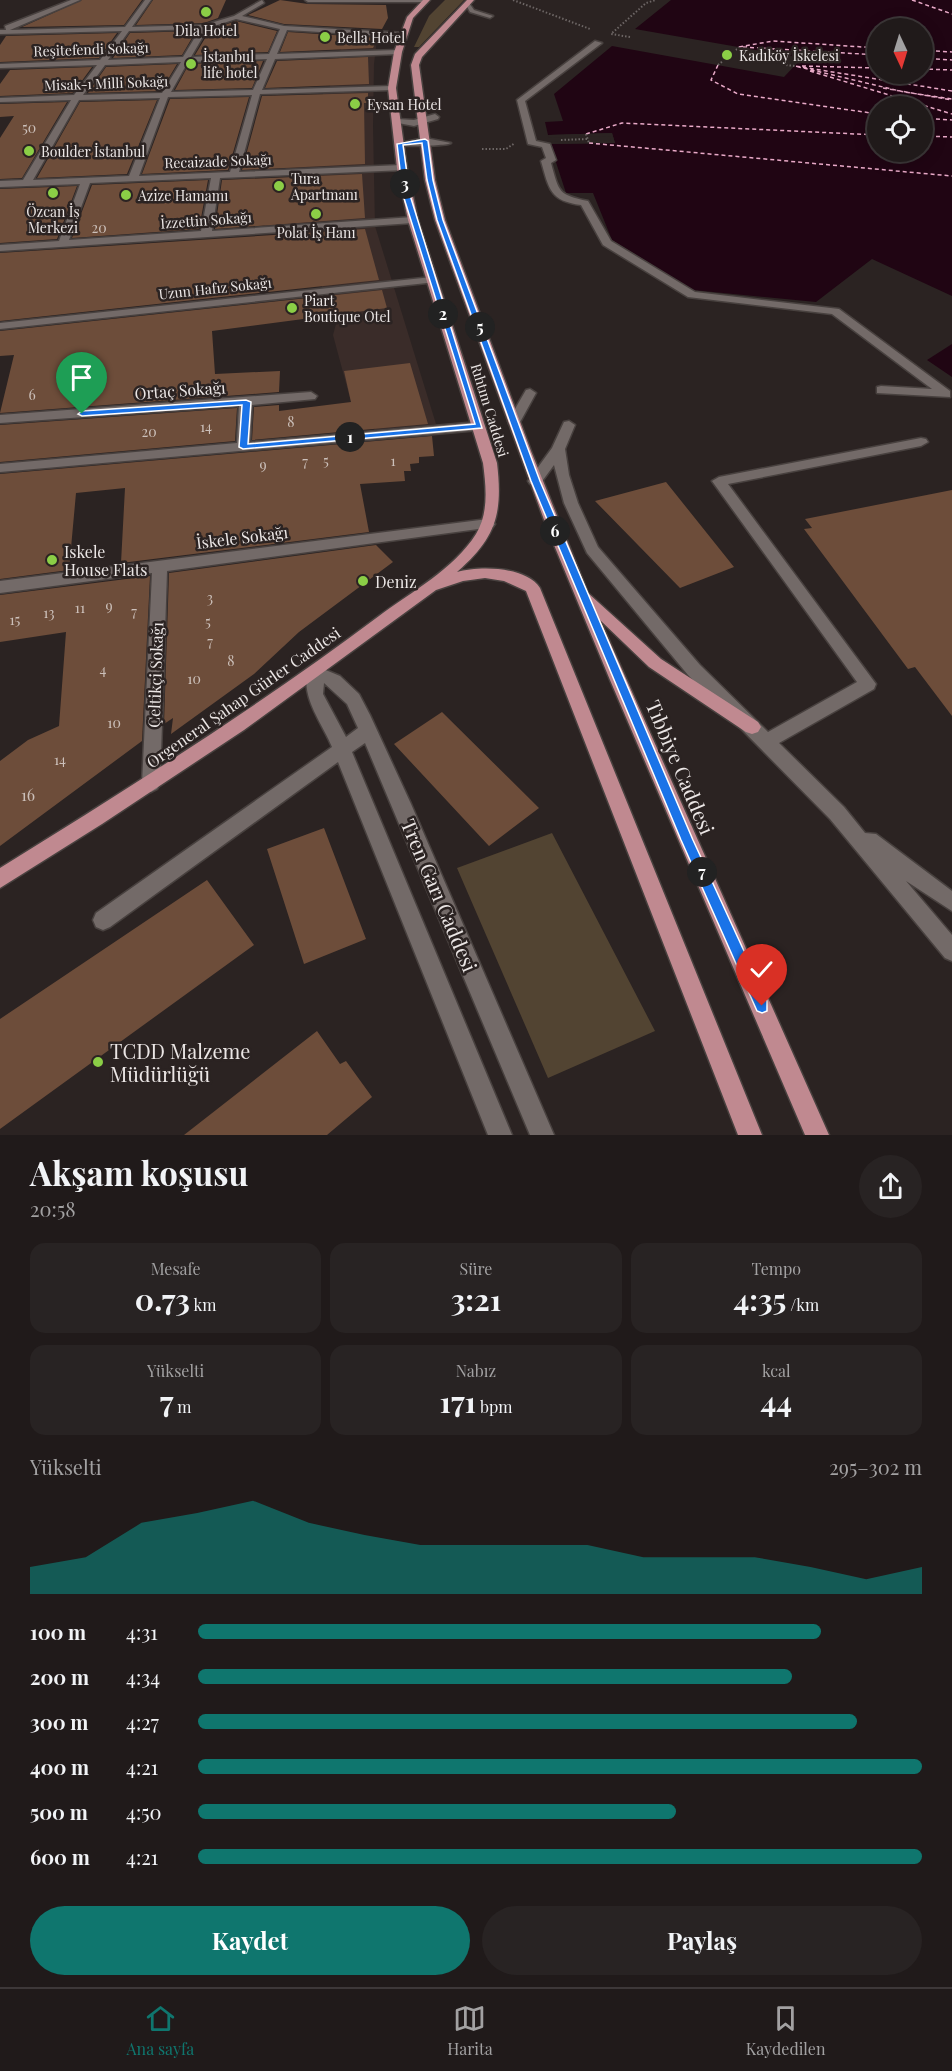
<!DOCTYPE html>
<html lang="tr">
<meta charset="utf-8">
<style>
:root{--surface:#201a1a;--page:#282323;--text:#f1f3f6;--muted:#a2a1a2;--line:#3d3839;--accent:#0f766e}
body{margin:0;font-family:"Playfair Display",serif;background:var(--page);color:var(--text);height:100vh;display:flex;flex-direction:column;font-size:22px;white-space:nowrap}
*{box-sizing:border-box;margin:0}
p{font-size:20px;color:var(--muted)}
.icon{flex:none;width:33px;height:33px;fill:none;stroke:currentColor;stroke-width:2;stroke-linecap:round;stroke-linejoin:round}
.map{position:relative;height:1135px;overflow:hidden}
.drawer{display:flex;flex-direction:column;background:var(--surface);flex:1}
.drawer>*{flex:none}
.needle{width:39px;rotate:176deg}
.fabs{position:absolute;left:867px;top:18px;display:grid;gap:12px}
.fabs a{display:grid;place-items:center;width:66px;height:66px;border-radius:50%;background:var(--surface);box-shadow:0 3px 15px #0003,0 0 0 2px var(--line);font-size:30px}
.pin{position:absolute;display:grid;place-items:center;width:51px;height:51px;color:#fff;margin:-62px -26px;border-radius:50% 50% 50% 0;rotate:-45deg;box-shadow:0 0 6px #0007}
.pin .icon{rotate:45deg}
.km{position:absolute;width:30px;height:30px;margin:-15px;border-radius:50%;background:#222;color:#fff;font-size:16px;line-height:30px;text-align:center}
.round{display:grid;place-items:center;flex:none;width:63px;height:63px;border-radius:32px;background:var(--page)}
.headline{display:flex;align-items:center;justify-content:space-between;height:102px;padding:0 30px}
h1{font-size:33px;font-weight:700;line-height:45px}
.stats{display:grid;grid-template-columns:repeat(3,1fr);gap:9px;height:102px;padding:6px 30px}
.stats div{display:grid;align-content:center;border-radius:15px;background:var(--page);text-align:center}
.stats b{font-size:30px;font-weight:700}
.stats small{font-size:16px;font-weight:400}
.stats p{font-size:16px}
.chart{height:168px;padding:12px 30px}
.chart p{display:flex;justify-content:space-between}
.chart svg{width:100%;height:108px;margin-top:6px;fill:var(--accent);opacity:.7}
.cta{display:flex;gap:12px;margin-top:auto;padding:12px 30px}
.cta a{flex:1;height:69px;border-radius:36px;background:var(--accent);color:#fff;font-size:24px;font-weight:700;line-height:69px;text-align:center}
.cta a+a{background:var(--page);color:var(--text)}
ul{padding:0 30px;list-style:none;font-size:20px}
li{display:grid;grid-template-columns:96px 72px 1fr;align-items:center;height:45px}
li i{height:15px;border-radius:8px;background:var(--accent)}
.menu{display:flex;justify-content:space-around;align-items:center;height:84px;border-top:2px solid var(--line);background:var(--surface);font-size:16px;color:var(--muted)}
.menu a{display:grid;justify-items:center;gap:3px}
.menu .on{color:var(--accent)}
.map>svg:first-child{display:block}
.built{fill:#3a2c29}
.green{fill:#524432}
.water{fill:#200513;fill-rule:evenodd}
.pier{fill:#2b2322}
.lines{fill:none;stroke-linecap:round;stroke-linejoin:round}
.ferry{stroke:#e9aac8;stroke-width:1.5;stroke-dasharray:4 3;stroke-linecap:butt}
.building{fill:#6d4d3a}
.minor-casing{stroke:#48413f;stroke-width:3}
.major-casing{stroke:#48413f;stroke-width:3}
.path{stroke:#6d6665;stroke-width:2;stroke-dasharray:1.5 2;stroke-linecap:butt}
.minor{fill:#736a68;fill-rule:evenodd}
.major{fill:#c08990;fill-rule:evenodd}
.route{fill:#1a73e8;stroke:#fff;stroke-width:1.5}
.poi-dot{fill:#8bce46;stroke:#2b2322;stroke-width:2}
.labels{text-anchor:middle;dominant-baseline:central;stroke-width:5;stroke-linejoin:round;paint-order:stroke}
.far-poi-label{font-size:14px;fill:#ebe6e5;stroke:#2b2322;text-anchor:start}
.far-street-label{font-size:14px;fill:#ebe6e5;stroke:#2b2322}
.number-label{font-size:14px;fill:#ccc0ba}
.street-label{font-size:16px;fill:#ebe6e5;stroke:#2b2322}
.poi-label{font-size:16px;fill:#ebe6e5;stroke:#2b2322;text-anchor:start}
.near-number-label{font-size:16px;fill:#ccc0ba}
.near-street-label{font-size:20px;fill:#ebe6e5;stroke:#2b2322}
.near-poi-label{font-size:20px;fill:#ebe6e5;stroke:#2b2322;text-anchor:start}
</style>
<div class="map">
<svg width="952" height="1135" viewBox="0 0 952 1135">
<rect width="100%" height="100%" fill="#2b2322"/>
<!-- built -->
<path class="built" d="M 351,30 L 378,31 L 374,64 L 373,126 L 375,226 L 436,424 L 374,430 L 377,424 L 351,402 L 333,335 L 339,313 L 322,287 L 309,231 L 264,233 L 266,200 L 294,198 L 297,174 L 283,173 L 319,111 L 324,90 L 330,90 L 331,73 L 337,69 L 340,51 Z"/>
<!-- green -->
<path class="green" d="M 445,0 L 464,0 L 419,47 L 414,47 L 429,16 Z
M 552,833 L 655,1031 L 548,1078 L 457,868 Z"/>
<!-- water -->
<path class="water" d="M 671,0 L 952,0 L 952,296 L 872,259 L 816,302 L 693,290 L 612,240 L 593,193 L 566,193 L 550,144 L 615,143 L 612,133 L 548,135 L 545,122 L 563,121 L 554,94 L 612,46 L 784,77 L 802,58 L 635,29 ZM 878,28 L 922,28 L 922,74 L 878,74 ZM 878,106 L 922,106 L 922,152 L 878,152 Z
M 952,344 L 952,377 L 927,360 Z"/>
<!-- pier -->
<path class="pier" d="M 612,133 L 615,143 L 550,144 L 550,142 L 611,140 L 610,136 L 549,138 L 548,135 Z"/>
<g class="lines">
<!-- ferry -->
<path class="ferry" d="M 912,0 L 952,14
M 739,47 L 773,41 L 878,48
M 743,47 L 878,55
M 922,50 L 952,52
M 922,58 L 952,60
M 718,65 L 711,80 L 738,94 L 878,114
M 802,66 L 878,68
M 922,69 L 952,70
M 810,71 L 952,114
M 883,88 L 952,100
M 952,91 L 795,66 L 904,92 L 952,99
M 922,118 L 952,120
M 586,134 L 622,123 L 878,135
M 922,136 L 952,137
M 589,143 L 952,176"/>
</g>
<!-- building -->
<path class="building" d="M 82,0 L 142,0 L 124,25 L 22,27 Z
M 153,0 L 226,0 L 218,18 L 204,23 L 136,25 Z
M 280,0 L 308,4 L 386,5 L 388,18 L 382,29 L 284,24 L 248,15 Z
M 236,21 L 277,31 L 268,52 L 195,55 L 210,30 Z
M 196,31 L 182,55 L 113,58 L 130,33 Z
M 288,32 L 378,38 L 373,48 L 280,52 Z
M 117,33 L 99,58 L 0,62 L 0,45 L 6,36 Z
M 368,57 L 369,84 L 265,88 L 277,61 Z
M 263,61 L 252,88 L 175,90 L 189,64 Z
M 177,64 L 161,91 L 88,93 L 106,67 Z
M 92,67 L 73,93 L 0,96 L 0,84 L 10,70 Z
M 368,93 L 368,103 L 364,103 L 365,164 L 242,170 L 262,96 Z
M 249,97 L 228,170 L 142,174 L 170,99 Z
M 157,100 L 127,174 L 37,178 L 80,102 Z
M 67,102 L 22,178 L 0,179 L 0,138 L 14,116 L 0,117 L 0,104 Z
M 362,174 L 365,218 L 215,229 L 222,180 Z
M 208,180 L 199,229 L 72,238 L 92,185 Z
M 77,186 L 57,239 L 0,243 L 0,189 Z
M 365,229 L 379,280 L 0,321 L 0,253 Z
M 382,290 L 387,308 L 212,331 L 215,374 L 280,371 L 279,392 L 0,413 L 14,355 L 0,356 L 0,331 Z
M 410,363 L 428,424 L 252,440 L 254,407 L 279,405 L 279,411 L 351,402 L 344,371 Z
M 237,408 L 235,441 L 0,462 L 0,425 Z
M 432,436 L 434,456 L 419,457 L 419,463 L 410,464 L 411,471 L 404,471 L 405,481 L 360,484 L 369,532 L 121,563 L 125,488 L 76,493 L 69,570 L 0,579 L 0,474 Z
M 666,482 L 734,567 L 680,588 L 595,501 Z
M 952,490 L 952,716 L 915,667 L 908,669 L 804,529 L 812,528 L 805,519 Z
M 376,545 L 393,562 L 299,632 L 254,674 L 171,734 L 173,718 L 164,724 L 169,573 Z
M 150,576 L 142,741 L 0,846 L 0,761 L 28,740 L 59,726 L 66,632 L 0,642 L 0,595 Z
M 442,712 L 539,808 L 489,846 L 394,744 Z
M 324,828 L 366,939 L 304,964 L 267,849 Z
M 207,880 L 254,945 L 0,1129 L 0,1019 Z
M 317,1031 L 340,1064 L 346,1061 L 372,1097 L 327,1135 L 184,1135 Z"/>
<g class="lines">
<!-- minor casing -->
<g class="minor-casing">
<path id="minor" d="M 71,0 L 80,0 L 10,30 L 125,27 L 145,0 L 151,0 L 132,27 L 204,25 L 234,16 L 262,0 L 264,3 L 242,16 L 284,26 L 406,33 L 403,37 L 287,30 L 277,54 L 398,50 L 402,52 L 398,54 L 275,59 L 262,90 L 392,86 L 396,88 L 392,90 L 260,94 L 239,172 L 402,165 L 405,166 L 405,170 L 220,178 L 212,231 L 413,217 L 418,220 L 413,223 L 0,251 L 0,245 L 59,241 L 80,184 L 0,187 L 0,181 L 23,180 L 71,100 L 0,102 L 0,98 L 74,95 L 97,65 L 0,68 L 0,64 L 100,60 L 122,31 L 0,34 L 0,30 L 6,30 L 5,26 ZM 236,19 L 280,29 L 269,54 L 191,57 L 208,28 ZM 200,29 L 183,57 L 108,60 L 129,31 ZM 267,59 L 253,90 L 171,92 L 188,62 ZM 181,62 L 162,93 L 83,95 L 105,65 ZM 252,95 L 230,172 L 139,176 L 168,97 ZM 160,98 L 129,176 L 33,180 L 79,100 ZM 211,178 L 201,231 L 69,240 L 90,183 Z
M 305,0 L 429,0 L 426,2 L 308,2 Z
M 465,3 L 469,3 L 474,10 L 493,16 L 490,18 L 470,12 Z
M 595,41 L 602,43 L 525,101 L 536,141 L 550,144 L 556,160 L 551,163 C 559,192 558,195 588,201 L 611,241 L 695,292 L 839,309 L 950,391 L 950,397 L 877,393 L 877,387 L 881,386 L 932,389 L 832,314 L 688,297 L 603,245 L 581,205 C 550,201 549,189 541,161 L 546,158 L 542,147 L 528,144 L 517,100 Z
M 435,114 L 439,117 L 438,119 L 414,126 L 393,122 L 397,119 L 414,120 Z
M 425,138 L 451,143 C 447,146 399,147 395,144 Z
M 432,277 L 437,280 L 436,282 L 0,329 L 0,323 Z
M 530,389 L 536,393 L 519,424 L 514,425 L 509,424 L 508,421 L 526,390 Z
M 311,392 L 317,396 L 315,399 L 252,405 L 250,442 L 479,422 L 485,426 L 479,430 L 0,472 L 0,464 L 237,443 L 239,406 L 0,423 L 0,415 Z
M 569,421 L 575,425 L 565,449 L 569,475 L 578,503 L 598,547 L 700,665 L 768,732 L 857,682 L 712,481 L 719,477 L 921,438 L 926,439 L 928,442 L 921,446 L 728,484 L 876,684 L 874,689 L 779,743 L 844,807 L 865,833 L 876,834 L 952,891 L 952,911 L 906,881 L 952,935 L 952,961 L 945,958 L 830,819 L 688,675 L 587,553 L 564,503 L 554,465 L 540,484 L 530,484 L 528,481 L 552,448 L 564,422 Z
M 488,519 L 495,524 L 493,527 L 167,571 L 160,784 L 157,789 L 151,792 L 145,789 L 142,784 L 152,573 L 0,593 L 0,581 Z
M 316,666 L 340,676 L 359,694 L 370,715 L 411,804 L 554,1135 L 530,1135 L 365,743 L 352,752 L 512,1135 L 488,1135 L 338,762 L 110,927 L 103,930 L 96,927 L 93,920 L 96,913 L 332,747 C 323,724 297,693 310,667 ZM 324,683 L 347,704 L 358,728 L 346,737 L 323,694 Z"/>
</g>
<!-- major casing -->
<g class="major-casing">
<path id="major" d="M 423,0 L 430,0 L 413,18 L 402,52 L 396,88 L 407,168 L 418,220 L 497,463 C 503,514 496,538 457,572 C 479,566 526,566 540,588 L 762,1135 L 738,1135 L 526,591 L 504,581 L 485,578 L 463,581 L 436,590 L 244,730 L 102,824 L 0,888 L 0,868 C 129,788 258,707 379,616 C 411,592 454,569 476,534 C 489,513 486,486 483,463 L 408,220 L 397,168 L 388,88 L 394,52 L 407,17 Z
M 467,0 L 474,0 L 422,57 L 419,65 L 435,180 L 445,220 L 531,451 L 588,593 L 661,659 L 758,722 L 761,727 L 758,732 L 752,734 L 746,732 L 649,667 L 600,620 L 829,1135 L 805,1135 L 610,680 L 547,528 L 435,220 L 425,180 L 411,65 L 415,54 Z"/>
</g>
<!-- path -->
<path class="path" d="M 513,0 L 590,29
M 630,37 L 611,34 L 646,3 L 656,0
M 736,50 L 739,47
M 718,65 L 723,61
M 786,65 L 795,66
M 586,134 L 589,143
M 561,140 L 588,139
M 482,149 L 506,149 L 515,143"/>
<!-- minor -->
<use href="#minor" class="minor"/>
<!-- major -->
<use href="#major" class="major"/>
</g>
<!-- route -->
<path class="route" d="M 425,139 L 428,141 L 433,180 L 443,220 L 540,481 L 693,840 L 767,1001 L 767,1011 L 762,1013 L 757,1011 L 681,840 L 531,481 L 437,220 L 427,180 L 422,143 L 403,145 L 410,195 L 482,428 L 243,449 L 239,447 L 242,405 L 82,416 L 78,414 L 82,411 L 246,400 L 251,402 L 248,444 L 475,424 L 403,195 L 397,144 Z"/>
<!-- markers -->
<g class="poi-dot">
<circle cx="206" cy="12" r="6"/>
<circle cx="325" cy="37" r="6"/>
<circle cx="727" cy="55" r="6"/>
<circle cx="191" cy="64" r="6"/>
<circle cx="355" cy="104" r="6"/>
<circle cx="29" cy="151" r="6"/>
<circle cx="279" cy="186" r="6"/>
<circle cx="53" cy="193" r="6"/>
<circle cx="126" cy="195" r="6"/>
<circle cx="316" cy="214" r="6"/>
<circle cx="292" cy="308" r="6"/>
<circle cx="52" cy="560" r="6"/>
<circle cx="363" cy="581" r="6"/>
<circle cx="98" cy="1062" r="6"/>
</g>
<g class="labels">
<!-- far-poi labels -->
<g class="far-poi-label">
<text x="206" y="30" text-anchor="middle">Dila Hotel</text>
<text x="337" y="37">Bella Hotel</text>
<text x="739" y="55">Kadıköy İskelesi</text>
<text x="203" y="56">İstanbul<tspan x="203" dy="16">life hotel</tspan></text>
<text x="367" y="104">Eysan Hotel</text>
<text x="41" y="151">Boulder İstanbul</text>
<text x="291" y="178">Tura<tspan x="291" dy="16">Apartmanı</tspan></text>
<text x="138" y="195">Azize Hamamı</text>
<text x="53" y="211" text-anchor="middle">Özcan İş<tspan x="53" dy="16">Merkezi</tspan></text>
<text x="316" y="232" text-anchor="middle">Polat İş Hanı</text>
<text x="304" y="300">Piart<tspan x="304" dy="16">Boutique Otel</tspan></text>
</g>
<!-- far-street labels -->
<g class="far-street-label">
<text transform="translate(91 49) rotate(-2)">Reşitefendi Sokağı</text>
<text transform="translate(106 83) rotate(-2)">Misak-ı Milli Sokağı</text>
<text transform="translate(218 161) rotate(-2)">Recaizade Sokağı</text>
<text transform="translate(206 220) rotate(-4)">İzzettin Sokağı</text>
<text transform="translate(215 288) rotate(-6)">Uzun Hafız Sokağı</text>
<text transform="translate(490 410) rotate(73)">Rıhtım Caddesi</text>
</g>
<!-- number labels -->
<g class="number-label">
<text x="29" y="127">50</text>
<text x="99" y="227">20</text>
<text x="32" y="394">6</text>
<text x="291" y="421">8</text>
<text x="206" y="426">14</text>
<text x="149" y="431">20</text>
<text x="326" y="460">5</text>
<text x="393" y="460">1</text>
<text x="305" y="461">7</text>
<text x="263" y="464">9</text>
<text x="210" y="597">3</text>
<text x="109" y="605">9</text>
<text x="80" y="607">11</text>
<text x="134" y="611">7</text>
<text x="49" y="612">13</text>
<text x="15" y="619">15</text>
<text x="208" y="621">5</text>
<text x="210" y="641">7</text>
<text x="231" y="660">8</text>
<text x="103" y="669">4</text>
<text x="194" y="678">10</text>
<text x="114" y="722">10</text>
<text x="60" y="759">14</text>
</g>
<!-- street labels -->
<g class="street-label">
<text transform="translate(180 390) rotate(-4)">Ortaç Sokağı</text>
<text transform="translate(242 537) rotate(-7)">İskele Sokağı</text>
<text transform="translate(155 675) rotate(-88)">Çeltikçi Sokağı</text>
<text transform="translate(243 697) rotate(-35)">Orgeneral Şahap Gürler Caddesi</text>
</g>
<!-- poi labels -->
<g class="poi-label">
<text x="64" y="551">Iskele<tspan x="64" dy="18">House Flats</tspan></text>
<text x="375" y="581">Deniz</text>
</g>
<!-- near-number labels -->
<g class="near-number-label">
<text x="28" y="794">16</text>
</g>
<!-- near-street labels -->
<g class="near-street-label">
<text transform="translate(681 767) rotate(67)">Tıbbiye Caddesi</text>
<text transform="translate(440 895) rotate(67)">Tren Garı Caddesi</text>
</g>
<!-- near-poi labels -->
<g class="near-poi-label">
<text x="110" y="1050">TCDD Malzeme<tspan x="110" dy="23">Müdürlüğü</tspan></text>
</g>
</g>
</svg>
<div class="fabs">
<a><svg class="needle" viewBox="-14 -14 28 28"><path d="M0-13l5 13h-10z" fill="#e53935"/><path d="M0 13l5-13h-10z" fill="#a2a1a2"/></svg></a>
<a><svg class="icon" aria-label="locate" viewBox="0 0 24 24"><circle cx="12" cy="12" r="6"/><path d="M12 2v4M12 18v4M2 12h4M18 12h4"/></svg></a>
</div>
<div class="pin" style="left:82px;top:414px;background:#1e9e55"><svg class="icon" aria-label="arrive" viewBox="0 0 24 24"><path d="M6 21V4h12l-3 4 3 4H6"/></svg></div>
<div class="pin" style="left:762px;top:1006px;background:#d93025"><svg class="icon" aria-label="check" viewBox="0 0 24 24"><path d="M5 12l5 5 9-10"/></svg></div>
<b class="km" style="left:350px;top:437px">1</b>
<b class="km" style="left:443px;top:314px">2</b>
<b class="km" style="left:405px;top:184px">3</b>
<b class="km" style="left:480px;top:327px">5</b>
<b class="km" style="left:555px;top:531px">6</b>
<b class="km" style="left:702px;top:872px">7</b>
</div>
<section class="drawer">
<div class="headline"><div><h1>Akşam koşusu</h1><p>20:58</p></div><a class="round"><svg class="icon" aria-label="share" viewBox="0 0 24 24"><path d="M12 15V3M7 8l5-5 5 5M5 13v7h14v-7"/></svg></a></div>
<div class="stats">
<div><p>Mesafe</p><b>0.73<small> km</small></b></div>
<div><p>Süre</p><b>3:21</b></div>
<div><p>Tempo</p><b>4:35<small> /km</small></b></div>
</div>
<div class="stats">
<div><p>Yükselti</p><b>7<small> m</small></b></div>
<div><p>Nabız</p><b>171<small> bpm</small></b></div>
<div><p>kcal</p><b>44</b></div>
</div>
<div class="chart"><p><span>Yükselti</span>295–302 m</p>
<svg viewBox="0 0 160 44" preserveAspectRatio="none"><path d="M0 44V33L10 29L20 15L30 11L40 6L50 15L60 20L70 24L80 24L90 24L100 24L110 29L120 29L130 29L140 33L150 38L160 33V44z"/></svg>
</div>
<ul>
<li><b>100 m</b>4:31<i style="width:86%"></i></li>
<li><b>200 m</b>4:34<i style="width:82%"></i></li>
<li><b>300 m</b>4:27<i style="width:91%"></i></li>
<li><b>400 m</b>4:21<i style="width:100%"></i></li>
<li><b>500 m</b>4:50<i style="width:66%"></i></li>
<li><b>600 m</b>4:21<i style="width:100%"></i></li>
</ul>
<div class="cta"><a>Kaydet</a><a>Paylaş</a></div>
</section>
<nav class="menu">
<a class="on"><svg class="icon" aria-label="home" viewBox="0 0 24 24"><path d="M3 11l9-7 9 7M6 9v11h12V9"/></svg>Ana sayfa</a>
<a><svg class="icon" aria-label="map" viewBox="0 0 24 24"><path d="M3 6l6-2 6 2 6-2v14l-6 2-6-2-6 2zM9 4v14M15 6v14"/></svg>Harita</a>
<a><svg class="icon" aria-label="saved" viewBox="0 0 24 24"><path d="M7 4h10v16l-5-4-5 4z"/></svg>Kaydedilen</a>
</nav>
